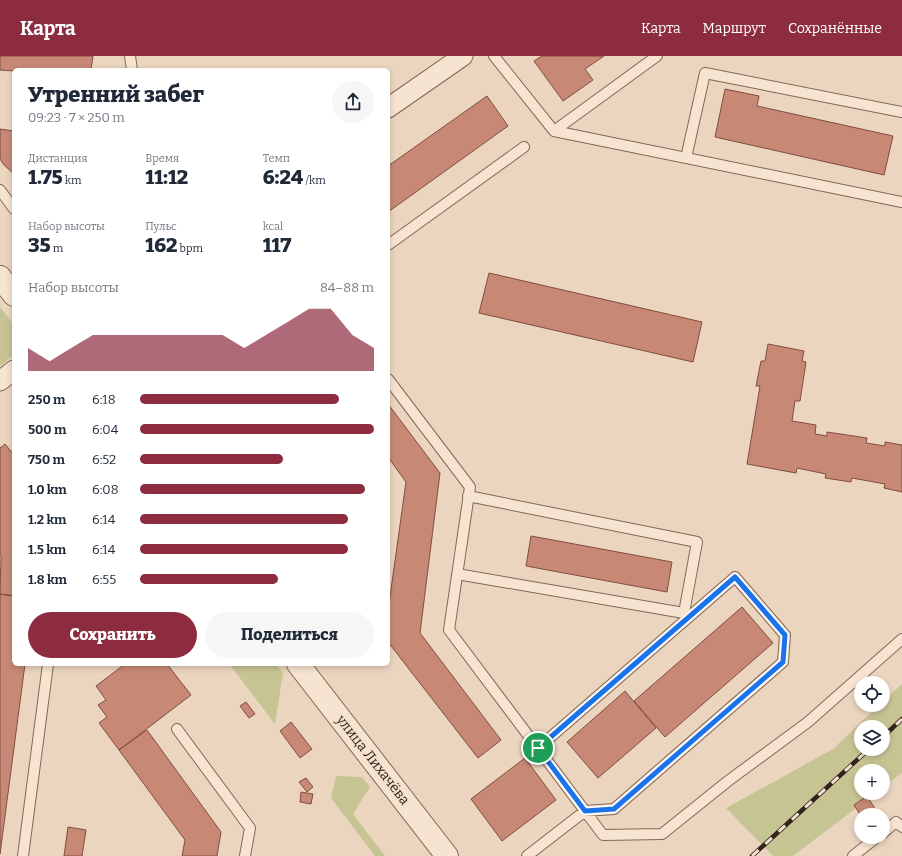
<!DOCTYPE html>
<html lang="ru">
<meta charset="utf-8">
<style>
:root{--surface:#fff;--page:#f6f6f7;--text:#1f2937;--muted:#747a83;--accent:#8d2c3f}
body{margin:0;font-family:Bitter,serif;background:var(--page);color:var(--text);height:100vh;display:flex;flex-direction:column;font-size:15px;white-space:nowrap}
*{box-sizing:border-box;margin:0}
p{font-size:13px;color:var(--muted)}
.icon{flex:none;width:22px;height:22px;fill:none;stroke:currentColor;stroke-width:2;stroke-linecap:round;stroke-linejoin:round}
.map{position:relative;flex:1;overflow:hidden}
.panel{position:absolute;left:12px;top:12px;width:378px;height:598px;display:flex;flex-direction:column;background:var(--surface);border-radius:6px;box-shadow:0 2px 6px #0003}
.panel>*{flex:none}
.controls{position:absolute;left:854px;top:620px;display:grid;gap:8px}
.controls a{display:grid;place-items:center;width:36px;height:36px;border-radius:50%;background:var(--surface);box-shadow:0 2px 6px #0003;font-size:20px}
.pin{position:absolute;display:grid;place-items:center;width:34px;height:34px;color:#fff;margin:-17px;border:2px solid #fff;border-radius:50%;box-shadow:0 1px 4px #0007}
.round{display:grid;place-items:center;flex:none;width:42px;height:42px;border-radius:21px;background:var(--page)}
.overview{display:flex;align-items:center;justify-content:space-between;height:68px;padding:0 16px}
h1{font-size:22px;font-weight:800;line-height:30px}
.stats{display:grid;grid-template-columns:repeat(3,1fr);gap:6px;height:68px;padding:4px 16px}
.stats div{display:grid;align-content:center}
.stats b{font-size:20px;font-weight:800}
.stats small{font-size:11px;font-weight:400}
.stats p{font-size:11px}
.chart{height:112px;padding:8px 16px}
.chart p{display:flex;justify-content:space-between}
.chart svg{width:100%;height:72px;margin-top:4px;fill:var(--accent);opacity:.7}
.action{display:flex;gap:8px;margin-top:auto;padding:8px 16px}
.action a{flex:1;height:46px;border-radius:24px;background:var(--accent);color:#fff;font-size:16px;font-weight:800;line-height:46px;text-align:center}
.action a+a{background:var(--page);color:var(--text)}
ul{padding:0 16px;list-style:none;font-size:13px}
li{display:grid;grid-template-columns:64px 48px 1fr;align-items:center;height:30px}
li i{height:10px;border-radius:5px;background:var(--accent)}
header{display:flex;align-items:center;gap:24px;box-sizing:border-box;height:56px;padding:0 20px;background:var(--accent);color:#fff}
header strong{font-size:19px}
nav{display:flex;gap:22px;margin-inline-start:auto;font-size:14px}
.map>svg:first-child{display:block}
.green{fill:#c7c494;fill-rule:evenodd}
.building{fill:#c78976;stroke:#804d40}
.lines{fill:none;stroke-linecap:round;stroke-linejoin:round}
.service-casing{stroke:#826758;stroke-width:12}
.minor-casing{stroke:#826758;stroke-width:21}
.tertiary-casing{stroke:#826758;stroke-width:24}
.service{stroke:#f6e4d1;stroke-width:10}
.minor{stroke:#f6e4d1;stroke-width:19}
.tertiary{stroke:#f6e4d1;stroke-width:22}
.rail-casing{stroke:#32231c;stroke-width:4.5}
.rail{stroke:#f3e1ce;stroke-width:3;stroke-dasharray:9;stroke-linecap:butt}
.route-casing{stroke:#fff;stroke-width:8}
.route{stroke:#1a73e8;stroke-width:5}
.labels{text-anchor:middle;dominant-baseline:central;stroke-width:3;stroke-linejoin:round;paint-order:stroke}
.street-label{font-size:14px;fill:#32231c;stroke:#f3e1ce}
</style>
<header>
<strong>Карта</strong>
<nav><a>Карта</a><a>Маршрут</a><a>Сохранённые</a></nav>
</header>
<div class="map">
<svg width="902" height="800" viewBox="0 0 902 800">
<rect width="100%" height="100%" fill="#ebd5bf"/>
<!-- green -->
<path class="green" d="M 0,251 L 14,269 L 14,298 L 1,310 L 0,308 Z
M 229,608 L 252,608 L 255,611 L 265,608 L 276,608 L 283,617 L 275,668 Z
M 902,628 L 902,717 L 883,731 L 883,715 L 861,715 L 861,737 L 876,737 L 793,800 L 773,800 L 726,752 L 833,693 L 879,649 L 883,649 L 883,646 ZM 861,671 L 883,671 L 883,693 L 861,693 Z
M 336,720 L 362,721 L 370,731 L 353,758 L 385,800 L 375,800 L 331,742 Z"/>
<!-- building -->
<path class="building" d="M 0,0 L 93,0 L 91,14 L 14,14 L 14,15 L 0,14 Z
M 542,0 L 604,0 L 585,13 L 593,24 L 563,45 L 534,5 Z
M 725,33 L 759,40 L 757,50 L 893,80 L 884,119 L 715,81 Z
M 487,40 L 508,70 L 388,156 L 388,110 Z
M 0,73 L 14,75 L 14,118 L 4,109 L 0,103 Z
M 489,217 L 702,266 L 693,306 L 479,257 Z
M 768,288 L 804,295 L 802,305 L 806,306 L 800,345 L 795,345 L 792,365 L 816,369 L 815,378 L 827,380 L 827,376 L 867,382 L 866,387 L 885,390 L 885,386 L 902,389 L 902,436 L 884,432 L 885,428 L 852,422 L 851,426 L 825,422 L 826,418 L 797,412 L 796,417 L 747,408 L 760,330 L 756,330 L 761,305 L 765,305 Z
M 388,348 L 440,417 L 420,577 L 501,684 L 478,702 L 388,586 L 388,555 L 406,426 L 388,401 Z
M 5,388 L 14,399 L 14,540 L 0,538 L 1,500 L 0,498 L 0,392 Z
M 531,480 L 672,506 L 667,536 L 526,510 Z
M 0,538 L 14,540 L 14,608 L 25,608 L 0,798 Z
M 742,551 L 773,587 L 665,681 L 634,645 Z
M 125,608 L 167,608 L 191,639 L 119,694 L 99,667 L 107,661 L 98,649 L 106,644 L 96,630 Z
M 625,635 L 656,672 L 598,722 L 567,686 Z
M 246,646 L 255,658 L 249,662 L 240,650 Z
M 291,666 L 312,693 L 300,702 L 280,675 Z
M 147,674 L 221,776 L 217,800 L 182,800 L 185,784 L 119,694 Z
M 525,702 L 556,744 L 502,785 L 471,743 Z
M 306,722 L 313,731 L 307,736 L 299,726 Z
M 301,736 L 313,738 L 311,748 L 300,746 Z
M 867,740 L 877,756 L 872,759 L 861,760 L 854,749 Z
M 68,771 L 86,774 L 82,800 L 64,800 Z"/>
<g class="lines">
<!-- service casing -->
<g class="service-casing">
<path id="service" d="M 130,0 L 132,14
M 494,0 L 554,75 L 657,0
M 554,75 L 902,146
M 686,102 L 705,17 L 902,56
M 0,134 L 14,153
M 388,189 L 524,91
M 388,323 L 470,431 L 449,574 L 603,779 L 662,778 L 728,725 L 808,666 L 902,583
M 457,518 L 684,557 L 697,486 L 468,440
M 177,673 L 250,772 L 245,800
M 883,777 L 896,766 L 902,771
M 23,800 L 48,608
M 527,800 L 585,755 L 614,753 L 783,606 L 785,579 L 735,521 L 538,692
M 853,800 L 877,781"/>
</g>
<!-- minor casing -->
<g class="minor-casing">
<path id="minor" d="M 388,52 L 463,0
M 0,325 L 14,314"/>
</g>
<!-- tertiary casing -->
<g class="tertiary-casing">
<path id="tertiary" d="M 0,221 L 14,239
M 298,608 L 447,800"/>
</g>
<!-- service -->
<use href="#service" class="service"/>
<!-- minor -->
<use href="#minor" class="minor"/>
<!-- tertiary -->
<use href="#tertiary" class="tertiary"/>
<!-- rail casing -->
<g class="rail-casing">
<path id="rail" d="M 883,681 L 902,663
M 752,800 L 869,693"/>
</g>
<!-- rail -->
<use href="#rail" class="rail"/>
</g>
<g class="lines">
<!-- route casing -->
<g class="route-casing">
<path id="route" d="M 735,521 L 785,579 L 783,606 L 614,753 L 585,755 L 538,692 Z"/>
</g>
<!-- route -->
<use href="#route" class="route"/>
</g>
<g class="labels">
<!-- street labels -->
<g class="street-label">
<text transform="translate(373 704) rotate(52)">улица Лихачёва</text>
</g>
</g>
</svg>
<div class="controls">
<a><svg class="icon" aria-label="locate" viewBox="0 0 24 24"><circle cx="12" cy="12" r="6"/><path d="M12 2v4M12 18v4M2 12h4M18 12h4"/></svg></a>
<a><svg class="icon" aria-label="layers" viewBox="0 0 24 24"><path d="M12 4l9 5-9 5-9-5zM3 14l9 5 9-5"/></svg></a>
<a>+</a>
<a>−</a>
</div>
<div class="pin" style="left:538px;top:692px;background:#1e9e55"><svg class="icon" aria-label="arrive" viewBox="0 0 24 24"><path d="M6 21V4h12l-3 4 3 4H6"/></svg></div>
<section class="panel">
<div class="overview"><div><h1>Утренний забег</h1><p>09:23 · 7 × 250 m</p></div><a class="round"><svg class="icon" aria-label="share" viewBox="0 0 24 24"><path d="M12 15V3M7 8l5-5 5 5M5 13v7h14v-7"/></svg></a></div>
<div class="stats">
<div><p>Дистанция</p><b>1.75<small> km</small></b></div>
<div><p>Время</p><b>11:12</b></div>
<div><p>Темп</p><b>6:24<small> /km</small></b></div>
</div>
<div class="stats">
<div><p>Набор высоты</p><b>35<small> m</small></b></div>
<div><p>Пульс</p><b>162<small> bpm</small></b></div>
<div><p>kcal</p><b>117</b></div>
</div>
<div class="chart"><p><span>Набор высоты</span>84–88 m</p>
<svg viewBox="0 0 160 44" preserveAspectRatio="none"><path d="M0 44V30L10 38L20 30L30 22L40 22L50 22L60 22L70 22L80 22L90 22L100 30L110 22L120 14L130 6L140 6L150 22L160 30V44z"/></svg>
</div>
<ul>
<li><b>250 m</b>6:18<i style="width:85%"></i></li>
<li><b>500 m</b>6:04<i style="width:100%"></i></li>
<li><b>750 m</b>6:52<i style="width:61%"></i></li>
<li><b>1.0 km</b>6:08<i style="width:96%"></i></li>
<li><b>1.2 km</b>6:14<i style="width:89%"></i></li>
<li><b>1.5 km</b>6:14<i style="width:89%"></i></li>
<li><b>1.8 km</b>6:55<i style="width:59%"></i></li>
</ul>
<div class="action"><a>Сохранить</a><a>Поделиться</a></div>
</section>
</div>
